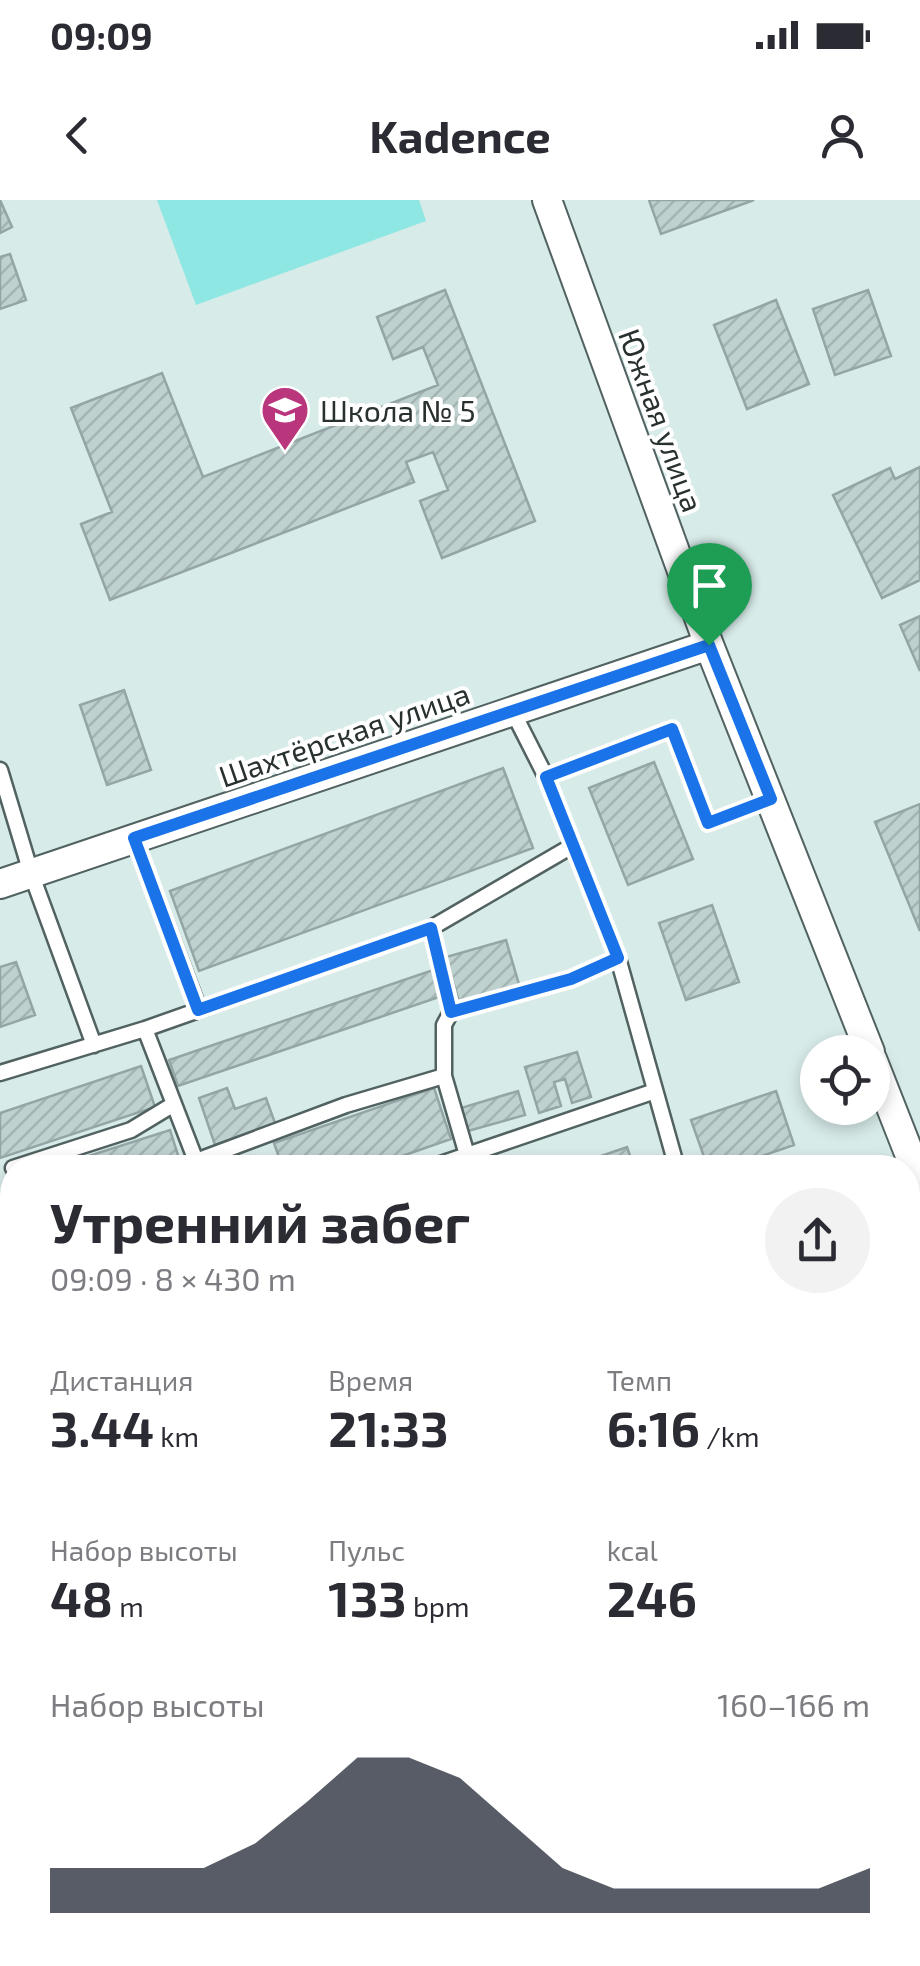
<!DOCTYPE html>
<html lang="ru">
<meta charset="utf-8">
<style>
:root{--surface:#fff;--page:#f2f2f3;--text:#2b2b33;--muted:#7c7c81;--accent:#111827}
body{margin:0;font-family:"Exo 2",sans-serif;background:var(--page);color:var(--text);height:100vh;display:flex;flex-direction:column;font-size:38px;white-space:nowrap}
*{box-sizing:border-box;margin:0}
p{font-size:32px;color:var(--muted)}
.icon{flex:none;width:55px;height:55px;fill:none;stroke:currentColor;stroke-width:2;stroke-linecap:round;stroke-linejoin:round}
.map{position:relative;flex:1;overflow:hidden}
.sheet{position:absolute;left:0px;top:955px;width:920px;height:812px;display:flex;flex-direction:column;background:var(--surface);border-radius:40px 40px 0 0;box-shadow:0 5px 15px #0003}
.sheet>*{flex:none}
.tools{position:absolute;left:800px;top:835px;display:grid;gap:20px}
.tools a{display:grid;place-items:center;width:90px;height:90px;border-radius:50%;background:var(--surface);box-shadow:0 5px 15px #0003;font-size:50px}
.pin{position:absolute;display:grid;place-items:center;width:85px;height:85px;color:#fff;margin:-102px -42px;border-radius:50% 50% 50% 0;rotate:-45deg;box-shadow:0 0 10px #0007}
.pin .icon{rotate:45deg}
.round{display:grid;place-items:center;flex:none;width:105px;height:105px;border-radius:52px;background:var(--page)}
.headline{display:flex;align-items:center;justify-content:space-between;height:170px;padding:0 50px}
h1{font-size:55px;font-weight:700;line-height:75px}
.figures{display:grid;grid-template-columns:repeat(3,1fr);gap:15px;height:170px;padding:10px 50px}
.figures div{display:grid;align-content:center}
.figures b{font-size:50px;font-weight:700}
.figures small{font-size:28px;font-weight:400}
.figures p{font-size:28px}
.chart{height:280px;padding:20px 50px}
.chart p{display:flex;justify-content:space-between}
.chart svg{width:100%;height:180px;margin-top:10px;fill:var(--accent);opacity:.7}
.status{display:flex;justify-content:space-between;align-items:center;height:70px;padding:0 50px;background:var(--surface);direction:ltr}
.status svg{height:28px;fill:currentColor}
header{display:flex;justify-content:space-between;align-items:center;height:130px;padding:0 50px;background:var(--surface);font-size:45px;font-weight:700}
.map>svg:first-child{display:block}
.pitch{fill:#8ee7e3}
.building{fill:url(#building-hatch);stroke:#93a5a4;stroke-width:2.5}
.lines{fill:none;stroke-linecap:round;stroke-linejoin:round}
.service-casing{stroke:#516261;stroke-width:19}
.minor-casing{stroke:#516261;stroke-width:32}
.secondary-casing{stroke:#516261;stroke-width:45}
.service{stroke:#fff;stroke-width:14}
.minor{stroke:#fff;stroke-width:28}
.secondary{stroke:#fff;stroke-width:40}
.route-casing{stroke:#fff;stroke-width:20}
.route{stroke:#1a73e8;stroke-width:12}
.labels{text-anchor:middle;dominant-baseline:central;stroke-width:8;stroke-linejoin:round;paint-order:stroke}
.poi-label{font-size:30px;fill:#293130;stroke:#fff;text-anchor:start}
.street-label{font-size:30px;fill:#293130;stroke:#fff}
</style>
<div class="status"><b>09:09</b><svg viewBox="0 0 49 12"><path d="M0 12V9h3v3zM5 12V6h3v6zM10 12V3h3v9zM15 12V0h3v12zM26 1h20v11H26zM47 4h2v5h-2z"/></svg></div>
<header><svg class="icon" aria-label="back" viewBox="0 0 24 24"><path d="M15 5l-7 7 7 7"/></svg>Kadence<svg class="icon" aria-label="person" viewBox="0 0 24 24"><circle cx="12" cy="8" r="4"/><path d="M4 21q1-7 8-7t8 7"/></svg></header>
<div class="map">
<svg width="920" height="1766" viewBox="0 0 920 1766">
<defs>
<pattern id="building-hatch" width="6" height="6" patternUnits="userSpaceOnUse" patternTransform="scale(2.5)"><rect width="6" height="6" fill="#bed1cf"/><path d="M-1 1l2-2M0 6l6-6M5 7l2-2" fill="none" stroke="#a3b4b2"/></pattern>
</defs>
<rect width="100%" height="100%" fill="#d7ebe9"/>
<!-- pitch -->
<path class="pitch" d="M 157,0 L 419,0 L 426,21 L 196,105 Z"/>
<!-- building -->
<path class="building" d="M 0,0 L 12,27 L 0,33 Z
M 649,0 L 754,0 L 661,34 Z
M 10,54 L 26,100 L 0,109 L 0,57 Z
M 445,90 L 535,321 L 442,358 L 420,301 L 448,290 L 433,252 L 406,262 L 414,282 L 110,400 L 81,324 L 112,312 L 71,208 L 162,173 L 203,277 L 438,185 L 423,147 L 393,159 L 377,117 Z
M 868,90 L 891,156 L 835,175 L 813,109 Z
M 776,100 L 809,184 L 747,209 L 714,125 Z
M 920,267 L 920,380 L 882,398 L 833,295 L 890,268 L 895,279 Z
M 920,416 L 920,471 L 900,425 Z
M 124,490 L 151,570 L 107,585 L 80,505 Z
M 654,562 L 693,659 L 628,685 L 589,588 Z
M 503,568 L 533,648 L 199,771 L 170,691 Z
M 920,604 L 920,731 L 875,622 Z
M 712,705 L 739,782 L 686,800 L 659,723 Z
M 506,740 L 520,788 L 460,805 L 446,757 Z
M 16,762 L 35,815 L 0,827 L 0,767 Z
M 433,770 L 442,796 L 178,886 L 169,860 Z
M 577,852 L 591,897 L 572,903 L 565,879 L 554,882 L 561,906 L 539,913 L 525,867 Z
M 141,866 L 155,907 L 0,958 L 0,913 Z
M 227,888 L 235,909 L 266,898 L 275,923 L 215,945 L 199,898 Z
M 434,888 L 451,939 L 368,968 L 267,968 L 281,963 L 274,943 Z
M 518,891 L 525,915 L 468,931 L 461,908 Z
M 776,891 L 794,945 L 727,968 L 708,968 L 691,920 Z
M 170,930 L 182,968 L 157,968 L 155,962 L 138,968 L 81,968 L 79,959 Z
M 627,947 L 634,968 L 566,968 Z
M 250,956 L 254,968 L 215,968 Z
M 920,1500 L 920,1559 L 908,1563 L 908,1504 Z
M 920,1559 L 920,1618 L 908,1584 L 908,1563 Z
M 12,1723 L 12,1755 L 91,1755 L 63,1766 L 0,1766 L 0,1728 Z
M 373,1755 L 461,1755 L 465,1766 L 378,1766 Z
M 707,1755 L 765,1755 L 769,1766 L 711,1766 Z"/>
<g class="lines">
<!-- service casing -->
<g class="service-casing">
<path id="service" d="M 513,512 L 546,577 L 618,758 L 677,968
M 0,570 L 31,673 L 94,845
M 546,577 L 672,529 L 708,623 L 771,599
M 134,639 L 199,810
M 431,728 L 451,812 L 444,825 L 444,876 L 467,955
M 451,812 L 571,779 L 618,758
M 145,829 L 196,961 L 346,905 L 444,876
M 0,873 L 145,829 L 431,728 L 572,646
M 13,968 L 131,930 L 174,904
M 429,968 L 655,891
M 0,1125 L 12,1121
M 908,1491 L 920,1486
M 908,1658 L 920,1694
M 327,1755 L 331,1766
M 631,1755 L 635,1766
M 154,1766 L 183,1755"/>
</g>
<!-- minor casing -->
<g class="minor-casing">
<path id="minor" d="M 547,0 L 709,445 L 870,852
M 0,684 L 709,445
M 872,859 L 920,981"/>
</g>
<!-- secondary casing -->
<g class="secondary-casing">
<path id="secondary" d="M 908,1191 L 920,1187
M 0,1521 L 12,1516"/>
</g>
<!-- service -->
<use href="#service" class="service"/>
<!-- minor -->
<use href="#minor" class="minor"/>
<!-- secondary -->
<use href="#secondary" class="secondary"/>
</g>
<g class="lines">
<!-- route casing -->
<g class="route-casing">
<path id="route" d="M 709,445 L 771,599 L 708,623 L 672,529 L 546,577 L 618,758 L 571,779 L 451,812 L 431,728 L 198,810 L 134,638 Z"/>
</g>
<!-- route -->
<use href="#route" class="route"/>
</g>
<!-- icons -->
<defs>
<g id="school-pin" transform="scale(2.5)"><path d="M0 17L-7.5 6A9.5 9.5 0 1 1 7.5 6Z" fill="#b9367d" stroke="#fff"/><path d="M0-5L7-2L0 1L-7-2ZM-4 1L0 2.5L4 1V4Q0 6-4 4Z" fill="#fff"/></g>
</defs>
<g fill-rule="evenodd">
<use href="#school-pin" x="285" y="210"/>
</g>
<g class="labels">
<!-- poi labels -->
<g class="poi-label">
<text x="320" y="210">Школа № 5</text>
</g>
<!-- street labels -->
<g class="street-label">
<text transform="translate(662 220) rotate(70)">Южная улица</text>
<text transform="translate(344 534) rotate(-19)">Шахтёрская улица</text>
</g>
</g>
</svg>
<div class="tools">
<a><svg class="icon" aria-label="locate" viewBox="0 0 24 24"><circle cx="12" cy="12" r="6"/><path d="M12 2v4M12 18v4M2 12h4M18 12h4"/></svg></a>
</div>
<div class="pin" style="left:709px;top:445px;background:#1e9e55"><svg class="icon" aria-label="arrive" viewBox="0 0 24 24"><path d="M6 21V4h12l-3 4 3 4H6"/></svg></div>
<section class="sheet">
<div class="headline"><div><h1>Утренний забег</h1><p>09:09 · 8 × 430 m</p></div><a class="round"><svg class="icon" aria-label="share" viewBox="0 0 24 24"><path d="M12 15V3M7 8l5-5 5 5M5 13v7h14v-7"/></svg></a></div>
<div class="figures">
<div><p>Дистанция</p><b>3.44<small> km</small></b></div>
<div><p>Время</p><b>21:33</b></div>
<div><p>Темп</p><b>6:16<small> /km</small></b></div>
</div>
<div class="figures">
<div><p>Набор высоты</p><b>48<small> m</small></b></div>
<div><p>Пульс</p><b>133<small> bpm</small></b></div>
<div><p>kcal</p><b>246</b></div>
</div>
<div class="chart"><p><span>Набор высоты</span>160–166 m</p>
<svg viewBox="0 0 160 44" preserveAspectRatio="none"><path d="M0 44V33L10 33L20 33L30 33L40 27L50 17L60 6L70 6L80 11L90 22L100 33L110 38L120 38L130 38L140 38L150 38L160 33V44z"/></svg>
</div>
</section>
</div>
